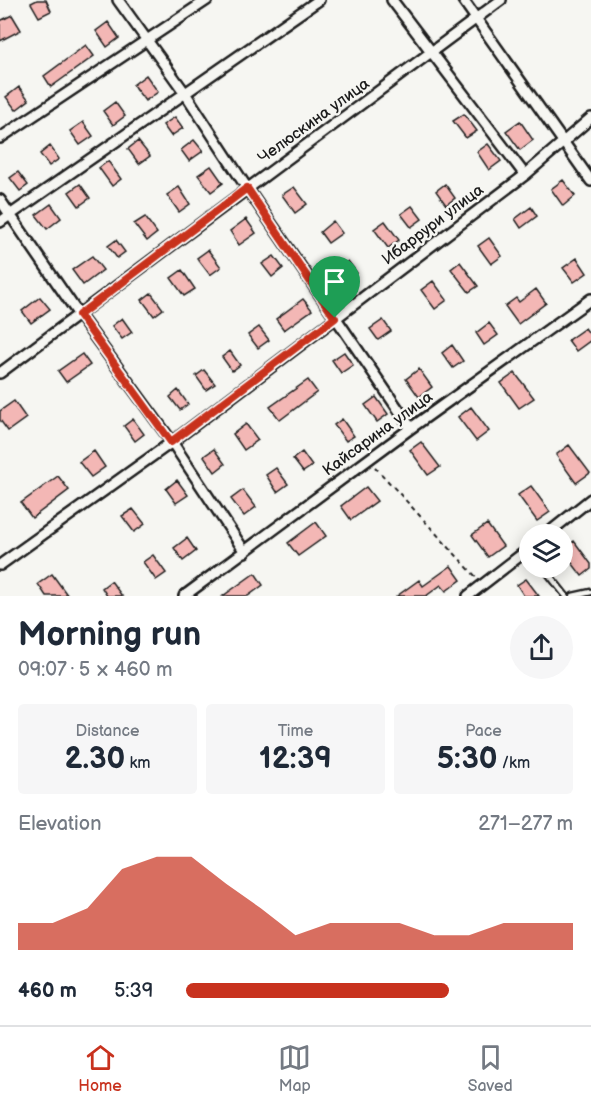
<!DOCTYPE html>
<meta charset="utf-8">
<style>
:root{--surface:#fff;--page:#f6f6f7;--text:#1f2937;--muted:#747a83;--line:#e0e1e3;--accent:#c8321e}
body{margin:0;font-family:"Balsamiq Sans",sans-serif;background:var(--page);color:var(--text);height:100vh;display:flex;flex-direction:column;font-size:22px;white-space:nowrap}
*{box-sizing:border-box;margin:0}
p{font-size:20px;color:var(--muted)}
.icon{flex:none;width:33px;height:33px;fill:none;stroke:currentColor;stroke-width:2;stroke-linecap:round;stroke-linejoin:round}
.map{position:relative;height:596px;overflow:hidden}
.sheet{display:flex;flex-direction:column;background:var(--surface);flex:1}
.sheet>*{flex:none}
.buttons{position:absolute;left:519px;top:524px;display:grid;gap:12px}
.buttons a{display:grid;place-items:center;width:54px;height:54px;border-radius:50%;background:var(--surface);box-shadow:0 3px 15px #0003;font-size:30px}
.pin{position:absolute;display:grid;place-items:center;width:51px;height:51px;color:#fff;margin:-62px -26px;border-radius:50% 50% 50% 0;rotate:-45deg;box-shadow:0 0 6px #0007}
.pin .icon{rotate:45deg}
.round{display:grid;place-items:center;flex:none;width:63px;height:63px;border-radius:32px;background:var(--page)}
.headline{display:flex;align-items:center;justify-content:space-between;height:102px;padding:0 18px}
h1{font-size:33px;font-weight:700;line-height:45px}
.metrics{display:grid;grid-template-columns:repeat(3,1fr);gap:9px;height:102px;padding:6px 18px}
.metrics div{display:grid;align-content:center;border-radius:6px;background:var(--page);text-align:center}
.metrics b{font-size:30px;font-weight:700}
.metrics small{font-size:16px;font-weight:400}
.metrics p{font-size:16px}
.chart{height:168px;padding:12px 18px}
.chart p{display:flex;justify-content:space-between}
.chart svg{width:100%;height:108px;margin-top:6px;fill:var(--accent);opacity:.7}
ul{padding:0 18px;list-style:none;font-size:20px}
li{display:grid;grid-template-columns:96px 72px 1fr;align-items:center;height:45px}
li i{height:15px;border-radius:8px;background:var(--accent)}
.tab-bar{display:flex;justify-content:space-around;align-items:center;height:84px;border-top:2px solid var(--line);background:var(--surface);font-size:16px;color:var(--muted)}
.tab-bar a{display:grid;justify-items:center;gap:3px}
.tab-bar .selected{color:var(--accent)}
.map>svg:first-child{display:block}
.building{fill:#f3b7b5;stroke:#1c1c1c;stroke-width:1.5}
.lines{fill:none;stroke-linecap:round;stroke-linejoin:round}
.service-casing{stroke:#1c1c1c;stroke-width:9}
.minor-casing{stroke:#1c1c1c;stroke-width:14}
.path{stroke:#1c1c1c;stroke-width:2;stroke-dasharray:4.5 4.5;stroke-linecap:butt}
.service{stroke:#f6f6f2;stroke-width:4.5}
.minor{stroke:#f6f6f2;stroke-width:9}
.route-casing{stroke:#fff;stroke-width:12}
.route{stroke:#c8321e;stroke-width:8}
.labels{text-anchor:middle;dominant-baseline:central;stroke-width:5;stroke-linejoin:round;paint-order:stroke}
.street-label{font-size:16px;fill:#1c1c1c;stroke:#f6f6f2}
</style>
<div class="map">
<svg width="591" height="596" viewBox="0 0 591 596">
<rect width="100%" height="100%" fill="#f6f6f2"/>
<filter id="ink" filterUnits="userSpaceOnUse"><feTurbulence type="fractalNoise" baseFrequency=".0167" numOctaves="2"/><feDisplacementMap in="SourceGraphic" scale="12" xChannelSelector="R" yChannelSelector="G"/><feConvolveMatrix kernelMatrix="1 2 1 2 8 2 1 2 1" color-interpolation-filters="sRGB"/></filter>
<g filter="url(#ink)">
<!-- building -->
<path class="building" d="M 37,0 L 46,0 L 51,11 L 39,17 L 31,3 Z
M 12,15 L 21,30 L 0,41 L 0,21 Z
M 108,22 L 119,38 L 107,47 L 96,31 Z
M 86,45 L 94,56 L 51,87 L 44,76 Z
M 146,75 L 158,92 L 145,101 L 133,85 Z
M 19,87 L 29,100 L 16,110 L 6,97 Z
M 115,102 L 125,116 L 113,125 L 103,111 Z
M 464,114 L 477,131 L 466,138 L 453,121 Z
M 175,117 L 183,128 L 171,136 L 163,125 Z
M 520,121 L 533,140 L 520,150 L 506,131 Z
M 83,122 L 93,136 L 80,145 L 70,131 Z
M 194,140 L 203,151 L 189,161 L 181,150 Z
M 138,141 L 150,156 L 139,164 L 128,149 Z
M 488,144 L 501,161 L 489,170 L 477,152 Z
M 50,146 L 59,159 L 49,166 L 40,154 Z
M 108,161 L 121,179 L 112,186 L 99,168 Z
M 211,166 L 223,183 L 211,192 L 198,175 Z
M 18,172 L 28,185 L 20,191 L 10,178 Z
M 563,180 L 575,196 L 563,206 L 551,189 Z
M 80,184 L 90,198 L 79,206 L 69,192 Z
M 445,184 L 455,198 L 446,205 L 436,191 Z
M 179,187 L 190,204 L 179,212 L 167,195 Z
M 294,187 L 307,204 L 295,213 L 282,195 Z
M 51,204 L 61,218 L 47,229 L 36,215 Z
M 412,206 L 422,219 L 411,227 L 401,214 Z
M 531,207 L 537,216 L 521,228 L 515,219 Z
M 145,217 L 157,233 L 147,241 L 134,224 Z
M 246,219 L 256,233 L 239,245 L 230,231 Z
M 333,221 L 342,233 L 328,243 L 320,232 Z
M 385,221 L 399,240 L 388,248 L 374,229 Z
M 489,238 L 502,256 L 491,264 L 478,246 Z
M 116,240 L 125,252 L 117,258 L 108,246 Z
M 208,250 L 221,267 L 210,275 L 197,258 Z
M 92,256 L 103,270 L 83,285 L 72,270 Z
M 274,256 L 283,268 L 272,277 L 262,264 Z
M 577,258 L 587,273 L 574,282 L 563,268 Z
M 348,261 L 357,273 L 345,282 L 336,270 Z
M 460,262 L 478,286 L 469,292 L 451,269 Z
M 182,270 L 195,289 L 184,296 L 171,278 Z
M 433,281 L 447,300 L 435,309 L 421,290 Z
M 536,289 L 546,303 L 518,324 L 505,306 L 516,298 L 519,302 Z
M 151,293 L 163,309 L 154,316 L 142,300 Z
M 40,297 L 50,309 L 31,323 L 22,311 Z
M 303,299 L 312,310 L 284,330 L 276,319 Z
M 122,318 L 132,332 L 122,339 L 112,326 Z
M 383,320 L 391,331 L 378,340 L 370,329 Z
M 489,323 L 498,335 L 484,345 L 476,333 Z
M 259,327 L 269,340 L 258,348 L 248,335 Z
M 585,328 L 591,336 L 591,340 L 576,351 L 568,340 Z
M 452,345 L 463,361 L 453,368 L 442,353 Z
M 230,351 L 240,365 L 232,371 L 222,357 Z
M 344,352 L 353,365 L 341,373 L 332,360 Z
M 82,354 L 90,365 L 66,382 L 58,371 Z
M 419,369 L 432,387 L 419,397 L 406,379 Z
M 204,370 L 215,384 L 206,390 L 196,376 Z
M 515,373 L 534,398 L 519,408 L 501,383 Z
M 308,380 L 317,392 L 280,420 L 270,407 Z
M 178,390 L 188,404 L 180,410 L 170,397 Z
M 376,397 L 388,414 L 377,422 L 365,405 Z
M 14,401 L 26,418 L 8,431 L 0,420 L 0,411 Z
M 471,407 L 489,431 L 476,441 L 458,417 Z
M 133,419 L 144,434 L 135,441 L 124,426 Z
M 342,419 L 354,436 L 346,441 L 334,425 Z
M 246,424 L 258,440 L 244,450 L 233,434 Z
M 421,442 L 440,467 L 428,475 L 410,450 Z
M 569,445 L 590,473 L 576,483 L 556,455 Z
M 214,449 L 225,464 L 215,472 L 204,456 Z
M 94,451 L 105,467 L 91,477 L 79,462 Z
M 302,452 L 312,466 L 303,472 L 293,459 Z
M 276,468 L 288,484 L 277,492 L 266,475 Z
M 58,476 L 69,490 L 32,518 L 21,503 Z
M 177,480 L 188,495 L 176,503 L 166,489 Z
M 531,486 L 550,512 L 537,521 L 518,495 Z
M 366,487 L 377,501 L 351,520 L 341,506 Z
M 243,490 L 256,507 L 244,516 L 231,499 Z
M 133,509 L 145,524 L 134,532 L 122,516 Z
M 316,522 L 326,536 L 298,556 L 288,543 Z
M 487,524 L 503,546 L 488,557 L 472,535 Z
M 187,538 L 196,551 L 183,561 L 174,548 Z
M 574,541 L 591,564 L 591,569 L 582,576 L 562,550 Z
M 153,555 L 166,573 L 156,580 L 143,562 Z
M 451,566 L 461,580 L 446,591 L 441,585 L 426,596 L 397,596 L 419,580 L 423,586 Z
M 255,573 L 263,585 L 248,596 L 223,596 Z
M 52,574 L 68,596 L 46,596 L 38,584 Z
M 526,579 L 539,596 L 524,596 L 517,585 Z
M 111,581 L 122,596 L 107,596 L 102,588 Z"/>
<g class="lines">
<!-- service casing -->
<g class="service-casing">
<path id="service" d="M 543,567 L 566,596
M 573,596 L 591,592"/>
</g>
<!-- minor casing -->
<g class="minor-casing">
<path id="minor" d="M 118,0 L 185,93 L 247,188 L 411,428
M 392,0 L 525,175
M 463,0 L 591,181
M 0,138 L 207,0
M 0,200 L 79,315 L 172,442 L 245,552
M 0,222 L 319,0
M 0,373 L 501,0
M 547,534 L 591,499
M 0,565 L 172,442 L 525,175 L 591,118
M 184,596 L 411,428 L 591,299
M 468,596 L 530,548"/>
</g>
<!-- path -->
<path class="path" d="M 375,467 L 477,578"/>
<!-- service -->
<use href="#service" class="service"/>
<!-- minor -->
<use href="#minor" class="minor"/>
</g>
</g>
<g class="lines" filter="url(#ink)">
<!-- route casing -->
<g class="route-casing">
<path id="route" d="M 247,188 L 335,318 L 171,442 L 79,315 Z"/>
</g>
<!-- route -->
<use href="#route" class="route"/>
</g>
<g class="labels">
<!-- street labels -->
<g class="street-label">
<text transform="translate(314 121) rotate(-36)">Челюскина улица</text>
<text transform="translate(433 225) rotate(-37)">Ибаррури улица</text>
<text transform="translate(378 434) rotate(-36)">Кайсарина улица</text>
</g>
</g>
</svg>
<div class="buttons">
<a><svg class="icon" aria-label="layers" viewBox="0 0 24 24"><path d="M12 4l9 5-9 5-9-5zM3 14l9 5 9-5"/></svg></a>
</div>
<div class="pin" style="left:335px;top:318px;background:#1e9e55"><svg class="icon" aria-label="arrive" viewBox="0 0 24 24"><path d="M6 21V4h12l-3 4 3 4H6"/></svg></div>
</div>
<section class="sheet">
<div class="headline"><div><h1>Morning run</h1><p>09:07 · 5 × 460 m</p></div><a class="round"><svg class="icon" aria-label="share" viewBox="0 0 24 24"><path d="M12 15V3M7 8l5-5 5 5M5 13v7h14v-7"/></svg></a></div>
<div class="metrics">
<div><p>Distance</p><b>2.30<small> km</small></b></div>
<div><p>Time</p><b>12:39</b></div>
<div><p>Pace</p><b>5:30<small> /km</small></b></div>
</div>
<div class="chart"><p><span>Elevation</span>271–277 m</p>
<svg viewBox="0 0 160 44" preserveAspectRatio="none"><path d="M0 44V33L10 33L20 27L30 11L40 6L50 6L60 17L70 27L80 38L90 33L100 33L110 33L120 38L130 38L140 33L150 33L160 33V44z"/></svg>
</div>
<ul>
<li><b>460 m</b>5:39<i style="width:68%"></i></li>
</ul>
</section>
<nav class="tab-bar">
<a class="selected"><svg class="icon" aria-label="home" viewBox="0 0 24 24"><path d="M3 11l9-7 9 7M6 9v11h12V9"/></svg>Home</a>
<a><svg class="icon" aria-label="map" viewBox="0 0 24 24"><path d="M3 6l6-2 6 2 6-2v14l-6 2-6-2-6 2zM9 4v14M15 6v14"/></svg>Map</a>
<a><svg class="icon" aria-label="saved" viewBox="0 0 24 24"><path d="M7 4h10v16l-5-4-5 4z"/></svg>Saved</a>
</nav>
